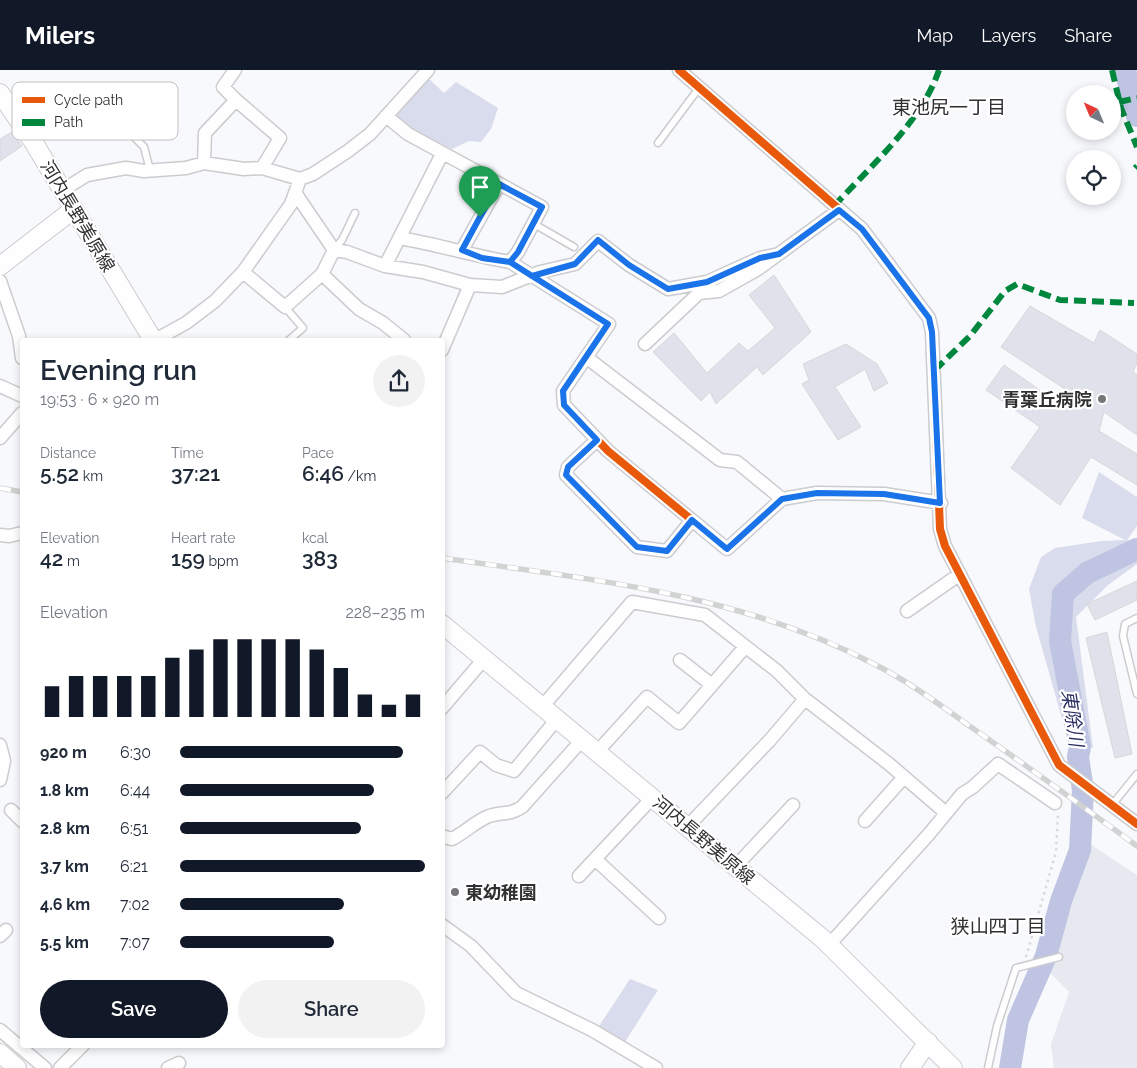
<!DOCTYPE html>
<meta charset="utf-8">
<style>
:root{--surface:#fff;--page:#f2f2f3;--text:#1f2937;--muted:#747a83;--accent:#111827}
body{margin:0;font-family:Raleway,"Noto Sans JP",sans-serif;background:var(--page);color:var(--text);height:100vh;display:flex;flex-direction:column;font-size:19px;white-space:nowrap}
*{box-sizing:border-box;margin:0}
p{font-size:16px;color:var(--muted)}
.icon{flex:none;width:28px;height:28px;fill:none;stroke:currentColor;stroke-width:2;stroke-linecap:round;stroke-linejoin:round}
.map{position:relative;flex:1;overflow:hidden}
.sheet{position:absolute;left:20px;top:268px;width:425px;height:710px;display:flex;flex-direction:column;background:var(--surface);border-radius:5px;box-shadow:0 2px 8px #0003}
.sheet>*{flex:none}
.needle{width:32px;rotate:316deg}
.tools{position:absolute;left:1066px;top:15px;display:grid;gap:10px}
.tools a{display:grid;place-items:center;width:55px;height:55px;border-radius:50%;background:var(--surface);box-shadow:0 2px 8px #0003;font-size:25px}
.pin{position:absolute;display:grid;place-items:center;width:42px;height:42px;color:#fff;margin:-51px -21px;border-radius:50% 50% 50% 0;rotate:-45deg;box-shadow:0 0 5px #0007}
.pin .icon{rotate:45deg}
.round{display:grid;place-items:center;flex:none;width:52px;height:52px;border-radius:26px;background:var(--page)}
.headline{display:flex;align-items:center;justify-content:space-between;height:85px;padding:0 20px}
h1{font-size:28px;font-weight:600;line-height:38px}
.figures{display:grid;grid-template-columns:repeat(3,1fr);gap:8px;height:85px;padding:5px 20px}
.figures div{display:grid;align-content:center}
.figures b{font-size:21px;font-weight:600}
.figures small{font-size:14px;font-weight:400}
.figures p{font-size:14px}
.chart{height:140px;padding:10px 20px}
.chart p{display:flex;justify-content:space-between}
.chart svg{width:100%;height:90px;margin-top:5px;stroke:var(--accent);stroke-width:6}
.primary-button{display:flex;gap:10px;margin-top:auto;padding:10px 20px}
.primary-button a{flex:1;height:58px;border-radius:30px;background:var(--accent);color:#fff;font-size:20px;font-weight:600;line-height:58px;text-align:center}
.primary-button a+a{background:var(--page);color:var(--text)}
ul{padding:0 20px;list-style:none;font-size:16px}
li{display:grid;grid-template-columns:80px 60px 1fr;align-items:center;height:38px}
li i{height:12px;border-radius:6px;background:var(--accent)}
header{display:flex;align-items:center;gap:30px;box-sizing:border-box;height:70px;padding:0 25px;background:var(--accent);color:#fff}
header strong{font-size:24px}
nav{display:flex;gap:28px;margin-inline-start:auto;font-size:18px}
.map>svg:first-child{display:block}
.built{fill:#e7e9f1}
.green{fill:#d9dcec}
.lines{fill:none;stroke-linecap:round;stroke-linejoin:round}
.river{stroke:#bec4e1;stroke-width:22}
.building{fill:#e0e2eb;stroke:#d7d7d9}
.lane-casing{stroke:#cccccf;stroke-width:9}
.street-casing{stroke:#cccccf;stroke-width:15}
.secondary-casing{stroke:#cccccf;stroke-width:20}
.path{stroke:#d9d9d9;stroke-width:2.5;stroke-dasharray:2.5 4;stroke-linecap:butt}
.lane{stroke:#fefeff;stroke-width:6}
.street{stroke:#fefeff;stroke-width:12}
.secondary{stroke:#fefeff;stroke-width:18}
.rail-casing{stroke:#d1d2d2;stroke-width:5.5}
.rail{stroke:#fff;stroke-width:4;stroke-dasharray:11;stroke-linecap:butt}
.quiet{stroke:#00873e;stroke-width:6;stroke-dasharray:12 6;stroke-linecap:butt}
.cycleway-casing{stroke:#fff;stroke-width:11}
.cycleway{stroke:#e8590c;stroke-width:8}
.route-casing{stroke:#fff;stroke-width:10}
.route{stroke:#1a73e8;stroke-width:6}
.poi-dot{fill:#767779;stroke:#fff;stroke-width:2}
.labels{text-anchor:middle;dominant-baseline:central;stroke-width:4.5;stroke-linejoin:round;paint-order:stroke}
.street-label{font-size:18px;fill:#303132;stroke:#fff}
.poi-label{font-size:18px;font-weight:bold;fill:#303132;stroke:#fff;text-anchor:end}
.neighbourhood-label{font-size:19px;fill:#303132;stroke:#fff}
.water-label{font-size:19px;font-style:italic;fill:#2b3163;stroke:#fff}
.key{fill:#fff;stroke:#c1c1c2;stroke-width:1}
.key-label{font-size:14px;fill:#303132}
</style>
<header>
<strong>Milers</strong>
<nav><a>Map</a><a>Layers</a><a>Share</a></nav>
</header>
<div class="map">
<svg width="1137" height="998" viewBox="0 0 1137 998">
<rect width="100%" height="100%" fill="#f8f9fc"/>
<!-- built -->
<path class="built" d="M 1087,772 L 1137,805 L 1137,998 L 1054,998 L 1051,974 L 1069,922 L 1049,902 L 1055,892 Z"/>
<!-- green -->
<path class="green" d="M 428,8 L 444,23 L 456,12 L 498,38 L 491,59 L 481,72 L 469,71 L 452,79 L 406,57 L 393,45 Z
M 1099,402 L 1137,427 L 1137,456 L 1127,470 L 1137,470 L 1137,494 L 1108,515 L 1076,547 L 1093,678 L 1067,666 L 1036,557 L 1029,519 L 1041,487 L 1055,478 L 1101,471 L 1125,470 L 1082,448 Z
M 630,909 L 658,920 L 623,975 L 597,959 Z"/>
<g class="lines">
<!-- river -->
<path class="river" d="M 1125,0 L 1137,46
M 1010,998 L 1018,950 L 1046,886 L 1061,831 L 1080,780 L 1083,720 L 1078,687 L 1080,677 L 1060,571 L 1063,524 L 1087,503 L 1137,479"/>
</g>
<!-- building -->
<path class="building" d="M 12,62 L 22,76 L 0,91 L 0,69 Z
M 774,205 L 811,262 L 763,305 L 757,297 L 716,334 L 710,322 L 701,331 L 653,282 L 674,263 L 707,303 L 739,273 L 748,281 L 775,258 L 749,225 Z
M 1030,236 L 1094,273 L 1100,260 L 1137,284 L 1137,293 L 1133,302 L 1137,305 L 1137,365 L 1104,342 L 1099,361 L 1137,384 L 1137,415 L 1091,387 L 1060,435 L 1011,398 L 1040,357 L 986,320 L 1004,295 L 1064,337 L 1068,321 L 1001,277 Z
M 846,274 L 877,294 L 888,313 L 874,321 L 865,299 L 835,317 L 861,357 L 838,370 L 802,314 L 809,310 L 803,294 Z
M 1137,511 L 1137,530 L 1095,550 L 1087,534 Z
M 1107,562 L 1132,684 L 1115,688 L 1086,568 Z"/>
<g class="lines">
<!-- lane casing -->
<g class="lane-casing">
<path id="lane" d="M 100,33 L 144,77 L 150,100
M 658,73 L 699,18
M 534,154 L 574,177
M 334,179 L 342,170 L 355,143
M 285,237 L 303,258 L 289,270
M 1137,548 L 1125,554 L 1123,566 L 1137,624
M 1112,735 L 1137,704
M 988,998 L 997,956 L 1016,898 L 1059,887"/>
</g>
<!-- street casing -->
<g class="street-casing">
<path id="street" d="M 679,0 L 862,159 L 929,248 L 932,262 L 940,459 L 945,476 L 1059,695 L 1137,754
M 236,30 L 280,68 L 262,98
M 386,46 L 408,64 L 542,137 L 518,182 L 510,192 C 473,186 437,174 399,168
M 204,93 L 205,63 L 236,30 L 223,17 L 235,0
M 63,120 L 87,105 L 126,98 L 144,101 L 186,98 L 204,93 L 244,99 L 262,98 L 300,109 L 313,104 L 348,81 L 370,64 L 428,0
M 296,124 L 334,180 L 347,182 L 385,196 L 423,202 L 470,215
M 462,180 L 499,114
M 510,192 L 609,254 L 563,321 L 564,335 L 608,381 L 727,479 L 782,429 L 817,423 L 884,424 L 941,433
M 385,196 L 442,84
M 243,202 L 285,237 L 322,204 L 334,180
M 322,204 L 359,239 L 383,253 L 404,270
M 0,211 L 19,266 L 22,288
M 155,270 L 186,253 L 215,231 L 243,202 L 291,134 L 300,109
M 645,274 L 699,223 L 719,221 L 758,199 L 839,140
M 442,280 L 470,215 L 502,217 L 540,202 L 575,194 L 598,171 L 629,195 L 668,219 L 707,212 L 760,188 L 779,184
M 586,287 L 720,390 L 737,392 L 782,429
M 0,316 L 22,326
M 0,368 L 22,343
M 597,370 L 568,397 L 566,405 L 637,477 L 667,481 L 692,450
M 0,465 L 9,466 L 22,463
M 907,541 L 960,504
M 680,590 L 712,615
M 542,637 L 632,532 L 705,545 L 777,601 L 805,629 L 889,694 L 946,743
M 442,638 L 484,589
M 0,675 L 4,691 L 0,710
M 597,682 L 647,627 L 679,653 L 745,577
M 442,723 L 480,682 L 496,695 L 514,701 L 557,649
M 11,740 L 22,751
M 865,751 L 904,707
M 688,756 L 770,670 L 805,629
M 442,766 L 452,769 C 464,763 476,751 489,746 C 503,741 508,746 522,737 L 582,670
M 595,789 L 659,848
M 736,796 L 793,735
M 579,806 L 653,727
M 442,855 L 471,876 L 516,923 L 592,960 L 656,998
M 0,866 L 6,860
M 829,875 L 929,764 L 962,724 L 973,717 L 998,694 L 1055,733
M 0,960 L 45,998
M 60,998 L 83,975
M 168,998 L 179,993"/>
</g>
<!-- secondary casing -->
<g class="secondary-casing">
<path id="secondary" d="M 0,23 L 34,73 L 153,270
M 0,196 L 74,139
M 442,554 L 823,869 L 953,998
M 0,983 L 17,998
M 910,998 L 928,972"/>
</g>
<!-- path -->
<path class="path" d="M 1026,887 L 1056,782 L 1058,744"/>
<!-- lane -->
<use href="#lane" class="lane"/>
<!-- street -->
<use href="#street" class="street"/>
<!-- secondary -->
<use href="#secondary" class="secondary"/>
<!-- rail casing -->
<g class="rail-casing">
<path id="rail" d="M 0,418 L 22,422
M 442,488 C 590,509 740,524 874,594 C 908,611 940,635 971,657 C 1027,696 1082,736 1137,776"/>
</g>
<!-- rail -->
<use href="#rail" class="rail"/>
<!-- quiet -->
<path class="quiet" d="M 1112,0 L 1121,38 L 1137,77
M 1119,32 L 1137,28
M 1135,98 L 1137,96
M 834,136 C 870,97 922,51 939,0
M 933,297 L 939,296 L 970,266 L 1005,221 L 1017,214 L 1060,230 L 1134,233"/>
<!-- cycleway casing -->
<g class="cycleway-casing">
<path id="cycleway" d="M 679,0 L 862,159 L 929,248 L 932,262 L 940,459 L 945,476 L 1059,695 L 1137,754
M 510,192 L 609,254 L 563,321 L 564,335 L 608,381 L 727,479 L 782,429 L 817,423 L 884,424 L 941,433"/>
</g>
<!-- cycleway -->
<use href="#cycleway" class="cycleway"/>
</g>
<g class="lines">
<!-- route casing -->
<g class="route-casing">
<path id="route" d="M 480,147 L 462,180 L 482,188 L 510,192 L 608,254 L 563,321 L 564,335 L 597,370 L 568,397 L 566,405 L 637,477 L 667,481 L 692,450 L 727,479 L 782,429 L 817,423 L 884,424 L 940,433 L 932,262 L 929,248 L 862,159 L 839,140 L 779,184 L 760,188 L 707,212 L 668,219 L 629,195 L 598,170 L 575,194 L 532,206 L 510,192 L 518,182 L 542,137 L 499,114 L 480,147"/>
</g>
<!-- route -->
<use href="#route" class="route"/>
</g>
<!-- markers -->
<g class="poi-dot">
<circle cx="1102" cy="329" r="5"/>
<circle cx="455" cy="822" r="5"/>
</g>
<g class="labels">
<!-- street labels -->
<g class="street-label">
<text transform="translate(78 146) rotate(59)">河内長野美原線</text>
<text transform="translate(704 770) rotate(40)">河内長野美原線</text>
</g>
<!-- poi labels -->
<g class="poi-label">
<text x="1092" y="329">青葉丘病院</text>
<text x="465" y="822" text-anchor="start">東幼稚園</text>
</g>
<!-- neighbourhood labels -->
<g class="neighbourhood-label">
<text x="949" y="37">東池尻一丁目</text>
<text x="998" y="856">狭山四丁目</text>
</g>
<!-- water labels -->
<g class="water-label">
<text transform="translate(1073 648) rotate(82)">東除川</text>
</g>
</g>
<!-- legend -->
<rect x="12" y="12" width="166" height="58" rx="8" class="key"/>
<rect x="22" y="27" width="23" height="6" fill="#e8590c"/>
<rect x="22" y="49" width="23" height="7" fill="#00873e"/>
<g class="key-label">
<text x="54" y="35">Cycle path</text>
<text x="54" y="57">Path</text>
</g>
</svg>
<div class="tools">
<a><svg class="needle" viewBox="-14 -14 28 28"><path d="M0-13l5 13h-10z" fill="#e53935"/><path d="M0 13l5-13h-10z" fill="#747a83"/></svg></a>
<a><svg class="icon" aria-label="locate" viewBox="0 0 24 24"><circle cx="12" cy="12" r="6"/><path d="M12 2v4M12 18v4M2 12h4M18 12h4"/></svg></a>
</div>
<div class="pin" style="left:480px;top:147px;background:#1e9e55"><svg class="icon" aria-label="arrive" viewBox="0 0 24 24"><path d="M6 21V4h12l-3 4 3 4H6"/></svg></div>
<section class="sheet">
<div class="headline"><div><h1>Evening run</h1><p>19:53 · 6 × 920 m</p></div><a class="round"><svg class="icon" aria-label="share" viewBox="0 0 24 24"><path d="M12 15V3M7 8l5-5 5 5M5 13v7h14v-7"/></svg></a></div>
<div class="figures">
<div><p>Distance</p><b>5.52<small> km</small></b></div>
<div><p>Time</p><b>37:21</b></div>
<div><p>Pace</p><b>6:46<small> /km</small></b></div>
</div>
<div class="figures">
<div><p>Elevation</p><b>42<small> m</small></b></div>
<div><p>Heart rate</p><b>159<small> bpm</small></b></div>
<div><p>kcal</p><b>383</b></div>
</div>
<div class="chart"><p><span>Elevation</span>228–235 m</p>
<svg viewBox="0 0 160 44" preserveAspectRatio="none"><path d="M5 44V29M15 44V24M25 44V24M35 44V24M45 44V24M55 44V15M65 44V11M75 44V6M85 44V6M95 44V6M105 44V6M115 44V11M125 44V20M135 44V33M145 44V38M155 44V33"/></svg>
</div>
<ul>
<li><b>920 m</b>6:30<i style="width:91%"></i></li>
<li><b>1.8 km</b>6:44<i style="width:79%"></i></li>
<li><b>2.8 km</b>6:51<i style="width:74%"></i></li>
<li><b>3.7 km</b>6:21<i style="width:100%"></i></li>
<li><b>4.6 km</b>7:02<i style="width:67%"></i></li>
<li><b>5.5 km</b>7:07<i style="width:63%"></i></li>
</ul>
<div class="primary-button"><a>Save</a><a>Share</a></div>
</section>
</div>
